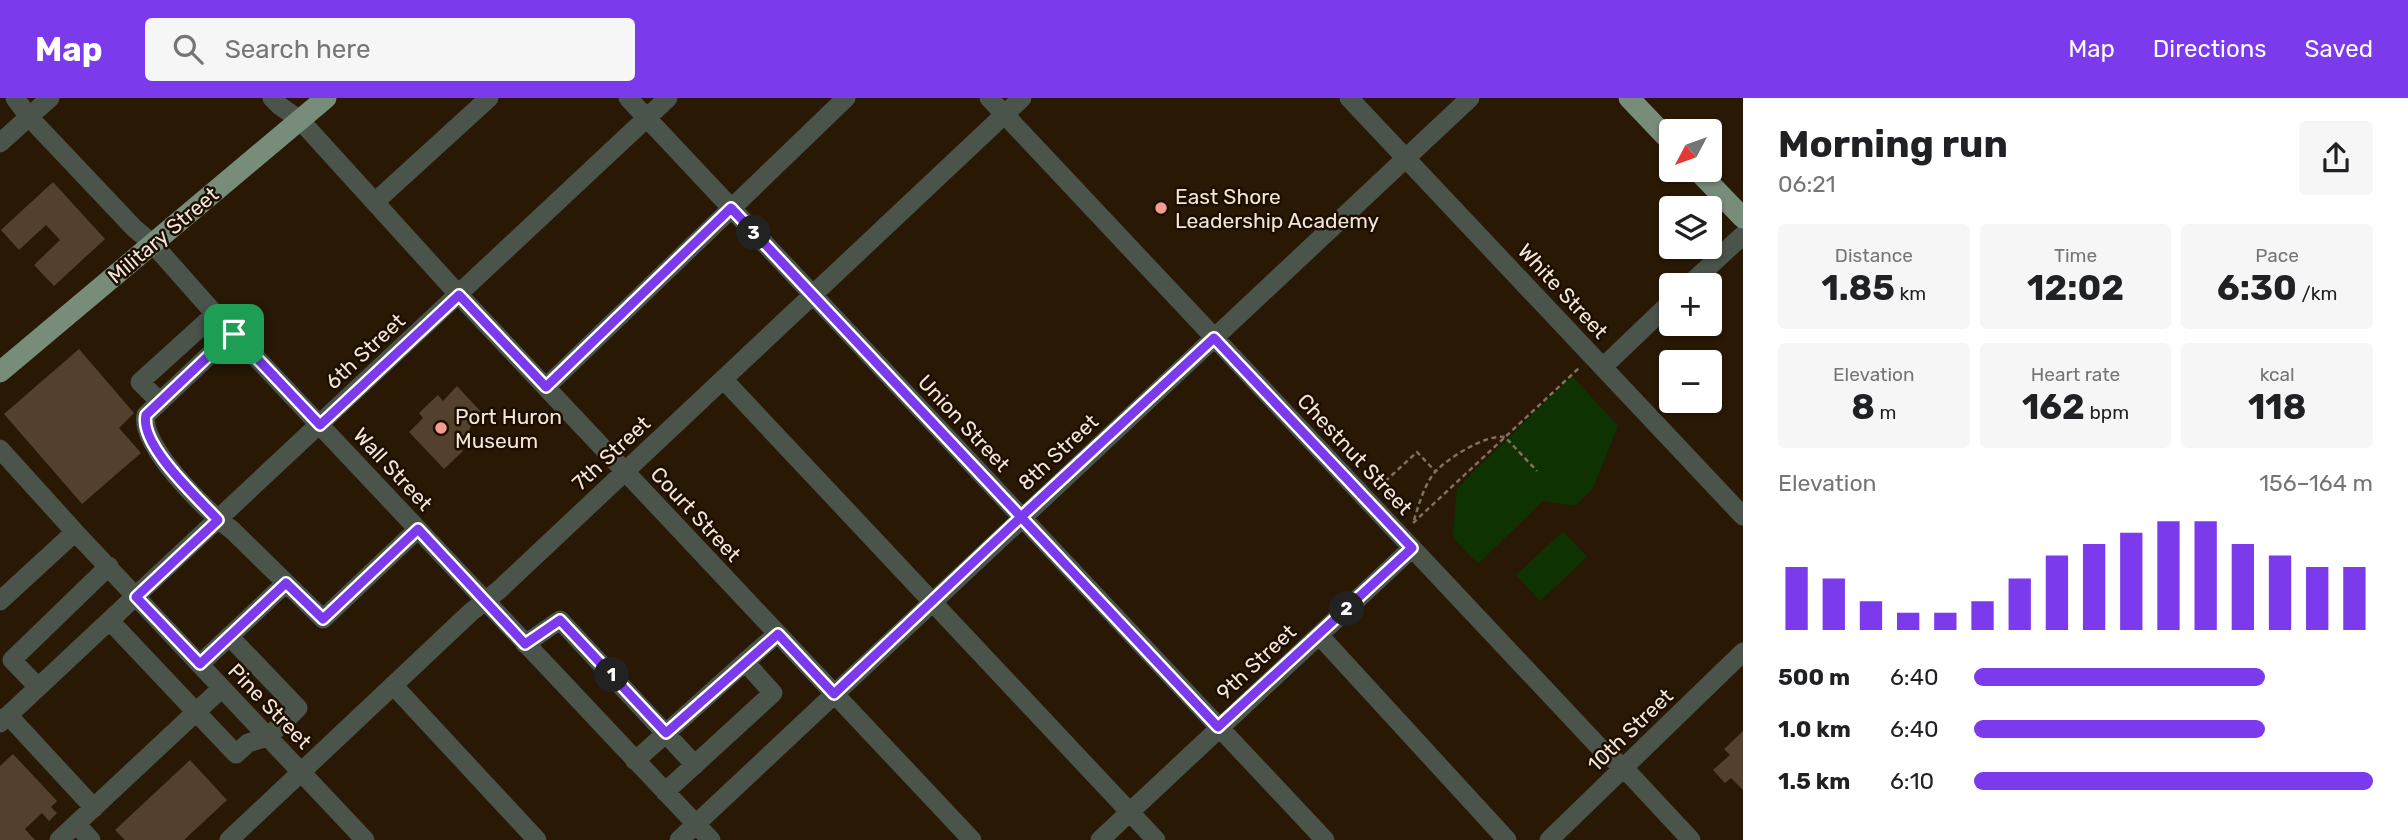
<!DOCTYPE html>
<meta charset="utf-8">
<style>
:root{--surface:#fff;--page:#f6f6f6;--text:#202124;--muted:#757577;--accent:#7c3aed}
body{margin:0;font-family:Rubik,sans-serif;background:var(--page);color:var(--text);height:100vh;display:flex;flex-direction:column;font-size:26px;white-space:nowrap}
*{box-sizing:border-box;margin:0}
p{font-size:23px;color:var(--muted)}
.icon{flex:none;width:38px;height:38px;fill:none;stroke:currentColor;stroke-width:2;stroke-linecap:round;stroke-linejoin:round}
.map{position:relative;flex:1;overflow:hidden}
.panel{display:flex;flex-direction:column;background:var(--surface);width:665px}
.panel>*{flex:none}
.needle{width:46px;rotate:229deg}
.fabs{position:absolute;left:1659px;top:21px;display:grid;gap:14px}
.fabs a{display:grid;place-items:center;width:63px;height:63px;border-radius:7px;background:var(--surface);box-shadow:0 2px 5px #0004;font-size:35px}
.pin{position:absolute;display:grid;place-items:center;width:60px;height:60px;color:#fff;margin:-30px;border-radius:14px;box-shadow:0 4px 10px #0006}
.km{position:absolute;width:35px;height:35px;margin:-18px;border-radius:50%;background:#222;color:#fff;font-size:19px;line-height:35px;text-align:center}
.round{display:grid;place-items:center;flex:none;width:74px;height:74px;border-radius:7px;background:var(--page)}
.headline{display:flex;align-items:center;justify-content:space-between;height:119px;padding:0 35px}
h1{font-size:38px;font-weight:700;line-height:52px}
.figures{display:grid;grid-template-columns:repeat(3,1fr);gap:10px;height:119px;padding:7px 35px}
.figures div{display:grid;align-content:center;border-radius:7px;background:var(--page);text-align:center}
.figures b{font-size:35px;font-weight:700}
.figures small{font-size:19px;font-weight:400}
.figures p{font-size:19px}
.chart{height:196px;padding:14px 35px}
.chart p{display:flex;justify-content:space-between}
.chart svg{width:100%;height:126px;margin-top:7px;stroke:var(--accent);stroke-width:6}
ul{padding:0 35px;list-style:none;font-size:23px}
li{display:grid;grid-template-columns:112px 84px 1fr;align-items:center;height:52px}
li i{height:18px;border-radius:9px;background:var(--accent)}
header{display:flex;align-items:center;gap:42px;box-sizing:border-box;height:98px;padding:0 35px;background:var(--accent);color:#fff}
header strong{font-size:33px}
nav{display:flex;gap:38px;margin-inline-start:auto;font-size:24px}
.search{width:490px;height:63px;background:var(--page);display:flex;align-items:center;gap:18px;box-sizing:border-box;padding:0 24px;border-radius:7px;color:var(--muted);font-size:26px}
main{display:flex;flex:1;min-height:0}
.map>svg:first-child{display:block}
.green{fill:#0f3203}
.building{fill:#54412d}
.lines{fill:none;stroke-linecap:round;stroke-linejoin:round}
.path{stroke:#7f7161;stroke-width:2.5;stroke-dasharray:5 3.5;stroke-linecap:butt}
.minor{stroke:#4a544b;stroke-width:19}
.major{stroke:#788c7a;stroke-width:21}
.route-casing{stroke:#fff;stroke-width:14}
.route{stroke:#7c3aed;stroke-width:9}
.poi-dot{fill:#f59c90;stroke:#1e0e00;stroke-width:2.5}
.labels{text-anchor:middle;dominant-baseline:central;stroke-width:5;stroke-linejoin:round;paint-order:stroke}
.poi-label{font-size:21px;fill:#f2e6da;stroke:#1e0e00;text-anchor:start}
.street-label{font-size:21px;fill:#f2e6da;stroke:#1e0e00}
</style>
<header>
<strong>Map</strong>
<div class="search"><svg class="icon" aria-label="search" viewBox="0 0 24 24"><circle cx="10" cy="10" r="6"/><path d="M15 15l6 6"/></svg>Search here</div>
<nav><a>Map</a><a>Directions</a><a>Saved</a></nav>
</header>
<main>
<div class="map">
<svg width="1743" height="742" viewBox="0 0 1743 742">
<rect width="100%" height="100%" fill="#281804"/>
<!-- green -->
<path class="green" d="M 1572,278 L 1618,328 L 1593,390 L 1575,408 L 1543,403 L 1478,466 L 1453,440 L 1457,390 Z
M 1563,433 L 1587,459 L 1540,503 L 1516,477 Z"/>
<!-- building -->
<path class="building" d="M 53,84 L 105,141 L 54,188 L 34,167 L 60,142 L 46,127 L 19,152 L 1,132 Z
M 79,251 L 134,315 L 119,330 L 141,355 L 82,406 L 4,316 Z
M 457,288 L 483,316 L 471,327 L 468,337 L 457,347 L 463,353 L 444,371 L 409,334 L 423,320 L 419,315 L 438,297 L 443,303 Z
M 1743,633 L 1743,692 L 1731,680 L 1725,685 L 1713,672 L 1730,657 L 1724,651 Z
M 13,656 L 57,703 L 51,709 L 57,715 L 49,723 L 42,715 L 25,731 L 35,742 L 0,742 L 0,668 Z
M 190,662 L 227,702 L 184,742 L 125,742 L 115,732 Z"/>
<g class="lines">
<!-- path -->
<path class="path" d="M 1379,389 L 1417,354 L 1435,373
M 1414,422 C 1419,406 1425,384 1437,372 C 1450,359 1486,336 1505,339 L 1537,373
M 1413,425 L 1579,270"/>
<!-- minor -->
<path class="minor" d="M 15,0 L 29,19 L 134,130 L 153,146 L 215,216 L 711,742
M 272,0 L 280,8 L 300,22 L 459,197 L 972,742
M 628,0 L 1325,742
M 989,0 L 1603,653 L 1624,670 L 1691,742
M 1349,0 L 1743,418
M 0,45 L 50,0
M 376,103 L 489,0
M 1689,187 L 1743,137
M 234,236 L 222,245 L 146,317 C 139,347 208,415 232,432 L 323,521 L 418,431
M 1603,269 L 1671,204
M 723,281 L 1156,742
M 546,289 L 846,0
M 160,304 L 140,284 L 215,216
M 0,351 L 75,434 L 365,742
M 0,503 L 75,434
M 1319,537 L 1507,742
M 525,546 L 560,522 L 695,667
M 745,564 L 777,536
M 200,566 L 286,485
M 393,587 L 537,742
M 38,589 L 12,562 L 109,468
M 222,590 L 196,614 L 236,656 L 248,645 L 268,639 L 298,610 L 229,538
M 8,617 L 94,710
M 0,625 L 668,0
M 635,663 L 745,564 L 773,595 L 665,694
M 76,726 L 91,742
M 59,742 L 196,614 L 110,523
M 229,742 L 471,514 L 499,492 L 1022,0
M 679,742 L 1470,0
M 1100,742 L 1412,450
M 1549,742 L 1743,554"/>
<!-- major -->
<path class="major" d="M 1629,0 L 1671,44
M 1697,72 L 1743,120
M 0,274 L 326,0"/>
</g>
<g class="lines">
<!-- route casing -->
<g class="route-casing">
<path id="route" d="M 234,236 L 222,245 L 146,317 C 139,347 198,400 218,422 L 136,499 L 200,566 L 286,485 L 323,521 L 418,431 L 525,546 L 560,522 L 666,635 L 778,536 L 834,596 L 1021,419 L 1218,629 L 1412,450 L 1214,240 L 1021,419 L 731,110 L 546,289 L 459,197 L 320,327 L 234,236"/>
</g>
<!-- route -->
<use href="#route" class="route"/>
</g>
<!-- markers -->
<g class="poi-dot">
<circle cx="1161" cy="110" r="7"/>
<circle cx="441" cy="330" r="7"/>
</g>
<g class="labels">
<!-- poi labels -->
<g class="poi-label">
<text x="1175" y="98">East Shore<tspan x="1175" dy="24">Leadership Academy</tspan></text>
<text x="455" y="318">Port Huron<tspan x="455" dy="24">Museum</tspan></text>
</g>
<!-- street labels -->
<g class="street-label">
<text transform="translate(163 137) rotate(-40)">Military Street</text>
<text transform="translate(1563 193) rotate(47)">White Street</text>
<text transform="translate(365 253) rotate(-43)">6th Street</text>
<text transform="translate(964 325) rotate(47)">Union Street</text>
<text transform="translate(1058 354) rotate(-43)">8th Street</text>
<text transform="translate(611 355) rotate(-43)">7th Street</text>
<text transform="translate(1355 356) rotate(47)">Chestnut Street</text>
<text transform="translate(393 371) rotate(47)">Wall Street</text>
<text transform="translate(696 416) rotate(47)">Court Street</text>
<text transform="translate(1256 564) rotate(-43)">9th Street</text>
<text transform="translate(270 608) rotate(46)">Pine Street</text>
<text transform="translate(1630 632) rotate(-44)">10th Street</text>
</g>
</g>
</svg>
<div class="fabs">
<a><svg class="needle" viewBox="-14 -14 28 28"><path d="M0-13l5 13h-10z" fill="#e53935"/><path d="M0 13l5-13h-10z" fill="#757577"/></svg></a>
<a><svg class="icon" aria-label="layers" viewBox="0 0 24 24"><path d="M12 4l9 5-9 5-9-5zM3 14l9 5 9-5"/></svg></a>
<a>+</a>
<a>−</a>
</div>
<div class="pin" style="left:234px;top:236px;background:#1e9e55"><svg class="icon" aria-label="arrive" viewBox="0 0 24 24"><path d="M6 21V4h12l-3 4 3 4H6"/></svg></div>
<b class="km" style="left:612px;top:577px">1</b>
<b class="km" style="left:1347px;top:511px">2</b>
<b class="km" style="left:754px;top:135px">3</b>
</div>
<section class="panel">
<div class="headline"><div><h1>Morning run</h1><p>06:21</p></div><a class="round"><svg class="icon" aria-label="share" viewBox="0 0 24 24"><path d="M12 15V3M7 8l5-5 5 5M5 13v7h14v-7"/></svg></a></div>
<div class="figures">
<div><p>Distance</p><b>1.85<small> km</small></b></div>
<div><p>Time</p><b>12:02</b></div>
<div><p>Pace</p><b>6:30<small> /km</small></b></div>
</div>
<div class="figures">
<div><p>Elevation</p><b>8<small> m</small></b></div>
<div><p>Heart rate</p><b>162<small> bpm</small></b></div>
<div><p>kcal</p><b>118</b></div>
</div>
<div class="chart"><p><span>Elevation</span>156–164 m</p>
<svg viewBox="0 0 160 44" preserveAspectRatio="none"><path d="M5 44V22M15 44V26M25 44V34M35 44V38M45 44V38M55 44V34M65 44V26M75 44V18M85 44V14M95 44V10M105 44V6M115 44V6M125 44V14M135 44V18M145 44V22M155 44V22"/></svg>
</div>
<ul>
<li><b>500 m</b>6:40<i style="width:73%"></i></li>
<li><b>1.0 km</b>6:40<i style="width:73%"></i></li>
<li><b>1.5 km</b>6:10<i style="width:100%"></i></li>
</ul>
</section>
</main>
